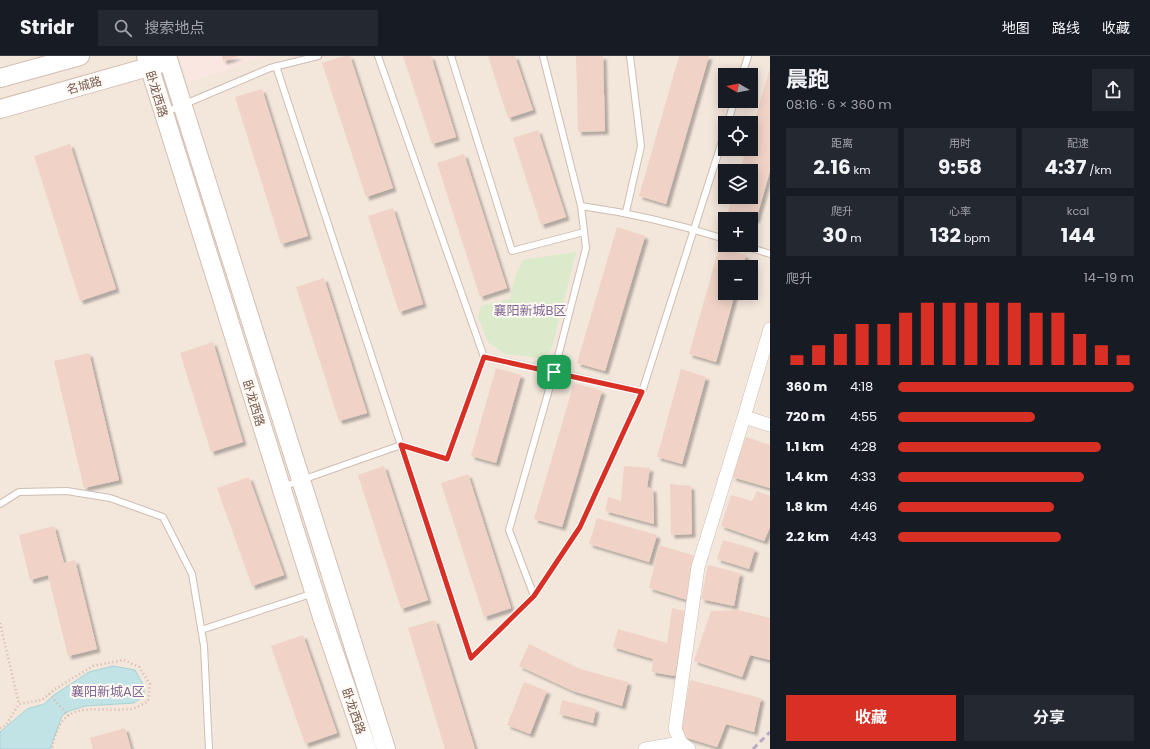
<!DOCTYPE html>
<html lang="zh">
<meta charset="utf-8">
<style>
:root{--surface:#171b24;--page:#242831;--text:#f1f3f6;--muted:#9ea1a6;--line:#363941;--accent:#d93025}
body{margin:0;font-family:Poppins,"Noto Sans SC",sans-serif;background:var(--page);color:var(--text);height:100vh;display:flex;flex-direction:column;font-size:15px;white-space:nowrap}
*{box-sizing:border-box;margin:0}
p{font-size:13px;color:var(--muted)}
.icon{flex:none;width:22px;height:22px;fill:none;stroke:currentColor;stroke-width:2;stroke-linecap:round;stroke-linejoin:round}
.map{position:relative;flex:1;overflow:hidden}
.panel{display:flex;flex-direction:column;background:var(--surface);width:380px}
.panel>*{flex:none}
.needle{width:26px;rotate:280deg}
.tools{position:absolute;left:718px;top:12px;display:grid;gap:8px}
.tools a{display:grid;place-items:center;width:40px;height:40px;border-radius:0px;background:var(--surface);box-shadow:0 2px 10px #0003;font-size:20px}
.pin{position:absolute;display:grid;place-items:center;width:34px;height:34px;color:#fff;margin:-17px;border-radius:8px;box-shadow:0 2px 6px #0006}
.round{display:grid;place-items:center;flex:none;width:42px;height:42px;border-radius:0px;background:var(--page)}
.head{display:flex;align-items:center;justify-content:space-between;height:68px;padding:0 16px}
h1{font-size:22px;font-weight:700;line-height:30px}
.stats{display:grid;grid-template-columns:repeat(3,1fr);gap:6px;height:68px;padding:4px 16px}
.stats div{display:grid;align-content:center;border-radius:0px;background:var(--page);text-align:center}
.stats b{font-size:20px;font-weight:700}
.stats small{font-size:11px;font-weight:400}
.stats p{font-size:11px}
.chart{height:112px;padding:8px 16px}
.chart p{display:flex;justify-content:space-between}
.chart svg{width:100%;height:72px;margin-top:4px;stroke:var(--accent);stroke-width:6}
.action{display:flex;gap:8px;margin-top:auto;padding:8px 16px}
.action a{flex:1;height:46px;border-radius:0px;background:var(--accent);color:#fff;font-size:16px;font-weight:700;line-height:46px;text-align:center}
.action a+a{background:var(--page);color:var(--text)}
ul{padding:0 16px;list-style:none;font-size:13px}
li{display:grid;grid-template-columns:64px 48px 1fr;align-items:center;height:30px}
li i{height:10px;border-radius:5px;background:var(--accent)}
header{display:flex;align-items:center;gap:24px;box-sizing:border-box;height:56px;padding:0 20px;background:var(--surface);border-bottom:1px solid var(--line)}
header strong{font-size:19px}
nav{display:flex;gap:22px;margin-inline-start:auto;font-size:14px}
.search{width:280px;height:36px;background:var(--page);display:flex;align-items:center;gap:10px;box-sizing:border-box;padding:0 14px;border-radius:0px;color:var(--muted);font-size:15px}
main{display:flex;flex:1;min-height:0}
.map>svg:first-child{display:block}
.residential{fill:#f3e6db;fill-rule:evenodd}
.commercial{fill:#fbe7e2}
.green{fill:#daeacb}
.water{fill:#c1e3e5;stroke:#a8d3d7}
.building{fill:#f0d3c6;filter:url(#shadow)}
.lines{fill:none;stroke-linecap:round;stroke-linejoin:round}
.lane-casing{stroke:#cebdb2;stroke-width:8}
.street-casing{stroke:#cebdb2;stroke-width:14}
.secondary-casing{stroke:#d4beb2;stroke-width:20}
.path{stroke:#d6b6a8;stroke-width:2.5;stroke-dasharray:1 3;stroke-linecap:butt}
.lane{stroke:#fff;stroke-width:6}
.street{stroke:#fff;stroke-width:13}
.secondary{stroke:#fff;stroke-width:18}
.rail{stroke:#b7aac7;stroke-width:3;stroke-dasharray:6 4;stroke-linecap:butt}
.route-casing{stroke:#fff;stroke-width:8}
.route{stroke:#d93025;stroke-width:5}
.labels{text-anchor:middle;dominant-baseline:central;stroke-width:4;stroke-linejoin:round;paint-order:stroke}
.street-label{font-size:12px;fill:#775b50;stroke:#fef9f3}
.neighbourhood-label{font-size:13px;fill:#816892;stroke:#fef9f3}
</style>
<header>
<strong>Stridr</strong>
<div class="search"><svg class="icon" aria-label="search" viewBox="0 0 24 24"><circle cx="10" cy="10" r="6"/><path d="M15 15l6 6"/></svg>搜索地点</div>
<nav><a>地图</a><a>路线</a><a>收藏</a></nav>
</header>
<main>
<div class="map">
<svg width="770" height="693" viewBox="0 0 770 693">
<defs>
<filter id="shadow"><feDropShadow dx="3.5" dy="3.5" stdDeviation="1" flood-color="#0004"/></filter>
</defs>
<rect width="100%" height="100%" fill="#fcf5ed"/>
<!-- residential -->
<path class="residential" d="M 0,0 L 770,0 L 770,693 L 0,693 ZM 725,19 L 751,19 L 751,45 L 725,45 ZM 725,67 L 751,67 L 751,93 L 725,93 ZM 725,115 L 751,115 L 751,141 L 725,141 ZM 725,163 L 751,163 L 751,189 L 725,189 ZM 725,211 L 751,211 L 751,237 L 725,237 Z"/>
<!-- commercial -->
<path class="commercial" d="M 180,0 L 263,0 L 188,27 Z"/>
<!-- green -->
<path class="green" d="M 576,196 L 551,295 L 540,302 L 505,298 L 488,286 L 478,261 L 481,250 L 510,243 L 516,218 L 523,204 Z"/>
<!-- water -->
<path class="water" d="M 113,610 L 135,614 L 144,630 L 144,640 L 134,647 L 85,650 L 69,655 L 62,660 L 50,693 L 0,693 L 0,676 L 27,653 L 44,648 L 54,639 L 89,616 Z"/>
<!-- building -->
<path class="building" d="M 222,0 L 239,0 L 223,5 Z
M 344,0 L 350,0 L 393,132 L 366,141 L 322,7 Z
M 403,0 L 431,0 L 456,81 L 432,88 Z
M 488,0 L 515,0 L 533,54 L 508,62 Z
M 576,0 L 603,0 L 605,75 L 578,76 Z
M 679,0 L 709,0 L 666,148 L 639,140 Z
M 770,12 L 770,115 L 756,164 L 728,156 L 733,141 L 751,141 L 751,115 L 740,115 L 746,93 L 751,93 L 751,77 Z
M 262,33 L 308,180 L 281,188 L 235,41 Z
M 538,74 L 566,161 L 541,169 L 513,82 Z
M 70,88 L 116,233 L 80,245 L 34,100 Z
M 464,98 L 507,232 L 480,241 L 437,107 Z
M 393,152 L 423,248 L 399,256 L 368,160 Z
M 617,171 L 645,180 L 605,315 L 577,307 Z
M 719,192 L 746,199 L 743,211 L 725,211 L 725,237 L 735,237 L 716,306 L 689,298 Z
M 324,222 L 367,357 L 339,365 L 296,231 Z
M 213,286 L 243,386 L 211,396 L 180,297 Z
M 89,297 L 119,424 L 84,432 L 54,305 Z
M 496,312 L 521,319 L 496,407 L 471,400 Z
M 681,313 L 706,321 L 682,408 L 657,401 Z
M 574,327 L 602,335 L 562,471 L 534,463 Z
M 746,381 L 770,389 L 770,432 L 732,421 Z
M 384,410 L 428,544 L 401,553 L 358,419 Z
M 624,410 L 650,412 L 647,431 L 653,433 L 654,468 L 605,455 L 608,441 L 621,445 Z
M 468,418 L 511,552 L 484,561 L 441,427 Z
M 249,421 L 284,519 L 252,530 L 217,432 Z
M 670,428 L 691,430 L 692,478 L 671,479 Z
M 757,435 L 770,440 L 770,471 L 764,485 L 721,470 L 731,439 L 752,445 Z
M 597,462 L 657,479 L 649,506 L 589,488 Z
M 54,470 L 64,507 L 75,504 L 97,593 L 68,600 L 48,519 L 30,524 L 19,479 Z
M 723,484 L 755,493 L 749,513 L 717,503 Z
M 659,489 L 695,500 L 687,544 L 649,532 Z
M 708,509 L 740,517 L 734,550 L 701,543 Z
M 672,552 L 685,555 L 675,620 L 652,616 L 653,603 L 613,591 L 618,573 L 667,587 Z
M 738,554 L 770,562 L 770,604 L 750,599 L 742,621 L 694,605 L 711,555 Z
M 435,564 L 475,693 L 445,693 L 408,572 Z
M 303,579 L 337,677 L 305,688 L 271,590 Z
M 529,588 L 580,613 L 628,626 L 622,650 L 573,635 L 519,610 Z
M 690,624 L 761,642 L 754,676 L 726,668 L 717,691 L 684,681 L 681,673 Z
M 524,626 L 547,635 L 530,678 L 507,669 Z
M 562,644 L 596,653 L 593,667 L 559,658 Z
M 125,672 L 131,693 L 93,693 L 90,682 Z"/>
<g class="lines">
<!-- lane casing -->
<g class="lane-casing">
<path id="lane" d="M 378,0 L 484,301 L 554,316 L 586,192 L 581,150
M 451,0 L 512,195 L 584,176
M 543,0 L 581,150 C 631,157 678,168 725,183
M 276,10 L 471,602 L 534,540 L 509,474 L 554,316 L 642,336 L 725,76
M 742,19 L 748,0
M 166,56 L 270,12 L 318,0
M 728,67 L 734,45
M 626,156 L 641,90 L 630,0
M 742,189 L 770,198
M 282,431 L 401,389 L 447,403 L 484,301
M 0,448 L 19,436 L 67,435 L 110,442 L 163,461 L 192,518 L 204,590 L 209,693
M 534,540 L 580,471 L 642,336
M 201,574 L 314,537"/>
</g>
<!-- street casing -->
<g class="street-casing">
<path id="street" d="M 770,273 L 744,361 L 770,369
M 645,693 L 681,687
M 689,693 L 681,687 L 675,673 L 698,511 L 744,361"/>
</g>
<!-- secondary casing -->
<g class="secondary-casing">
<path id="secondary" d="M 146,0 L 322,561 L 367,693
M 167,0 L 386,693
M 0,22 L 80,0
M 0,53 L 159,8"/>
</g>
<!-- path -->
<path class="path" d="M 0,567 L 19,648
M 49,638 L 69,660
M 0,672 L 6,669 L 19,648 L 42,644 L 55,633 L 93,610 L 124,604 L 139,611 L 150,628 L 148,645 C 143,648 137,652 131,653 C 92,657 61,640 52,693"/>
<!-- lane -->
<use href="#lane" class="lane"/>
<!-- street -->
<use href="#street" class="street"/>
<!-- secondary -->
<use href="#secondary" class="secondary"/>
<!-- rail -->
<path class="rail" d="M 753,693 L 770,676"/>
</g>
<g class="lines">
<!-- route casing -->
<g class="route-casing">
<path id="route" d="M 484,301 L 642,336 L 580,471 L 534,540 L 471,602 L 401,389 L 447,403 Z"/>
</g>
<!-- route -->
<use href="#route" class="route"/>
</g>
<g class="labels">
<!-- street labels -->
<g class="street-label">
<text transform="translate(84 29) rotate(-16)">名城路</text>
<text transform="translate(157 38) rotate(73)">卧龙西路</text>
<text transform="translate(254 347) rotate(73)">卧龙西路</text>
<text transform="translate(354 655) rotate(71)">卧龙西路</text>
</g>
<!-- neighbourhood labels -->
<g class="neighbourhood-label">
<text x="530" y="254">襄阳新城B区</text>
<text x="108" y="635">襄阳新城A区</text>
</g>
</g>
</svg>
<div class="tools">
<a><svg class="needle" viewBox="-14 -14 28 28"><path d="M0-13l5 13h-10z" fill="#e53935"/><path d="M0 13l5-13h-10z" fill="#9ea1a6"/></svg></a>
<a><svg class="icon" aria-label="locate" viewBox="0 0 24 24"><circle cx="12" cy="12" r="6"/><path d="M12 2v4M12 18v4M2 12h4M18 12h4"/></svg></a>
<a><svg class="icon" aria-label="layers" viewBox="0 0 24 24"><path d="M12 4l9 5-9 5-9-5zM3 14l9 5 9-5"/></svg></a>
<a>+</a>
<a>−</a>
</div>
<div class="pin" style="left:554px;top:316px;background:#1e9e55"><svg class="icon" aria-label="arrive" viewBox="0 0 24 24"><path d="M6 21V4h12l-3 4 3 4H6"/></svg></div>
</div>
<section class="panel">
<div class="head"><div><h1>晨跑</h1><p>08:16 · 6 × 360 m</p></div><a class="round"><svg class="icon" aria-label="share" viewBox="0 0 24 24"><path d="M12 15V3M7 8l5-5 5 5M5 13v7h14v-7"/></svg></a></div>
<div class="stats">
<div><p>距离</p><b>2.16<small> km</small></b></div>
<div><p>用时</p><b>9:58</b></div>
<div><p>配速</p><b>4:37<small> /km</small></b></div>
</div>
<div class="stats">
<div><p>爬升</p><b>30<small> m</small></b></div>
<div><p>心率</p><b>132<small> bpm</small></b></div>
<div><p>kcal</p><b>144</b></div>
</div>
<div class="chart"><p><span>爬升</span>14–19 m</p>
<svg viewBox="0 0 160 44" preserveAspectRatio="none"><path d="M5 44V38M15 44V32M25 44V25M35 44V19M45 44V19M55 44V12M65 44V6M75 44V6M85 44V6M95 44V6M105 44V6M115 44V12M125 44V12M135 44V25M145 44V32M155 44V38"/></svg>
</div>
<ul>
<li><b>360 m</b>4:18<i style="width:100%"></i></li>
<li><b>720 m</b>4:55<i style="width:58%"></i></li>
<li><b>1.1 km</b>4:28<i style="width:86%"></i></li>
<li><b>1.4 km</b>4:33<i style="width:79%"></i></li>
<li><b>1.8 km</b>4:46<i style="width:66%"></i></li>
<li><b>2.2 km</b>4:43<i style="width:69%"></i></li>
</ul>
<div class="action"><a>收藏</a><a>分享</a></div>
</section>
</main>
